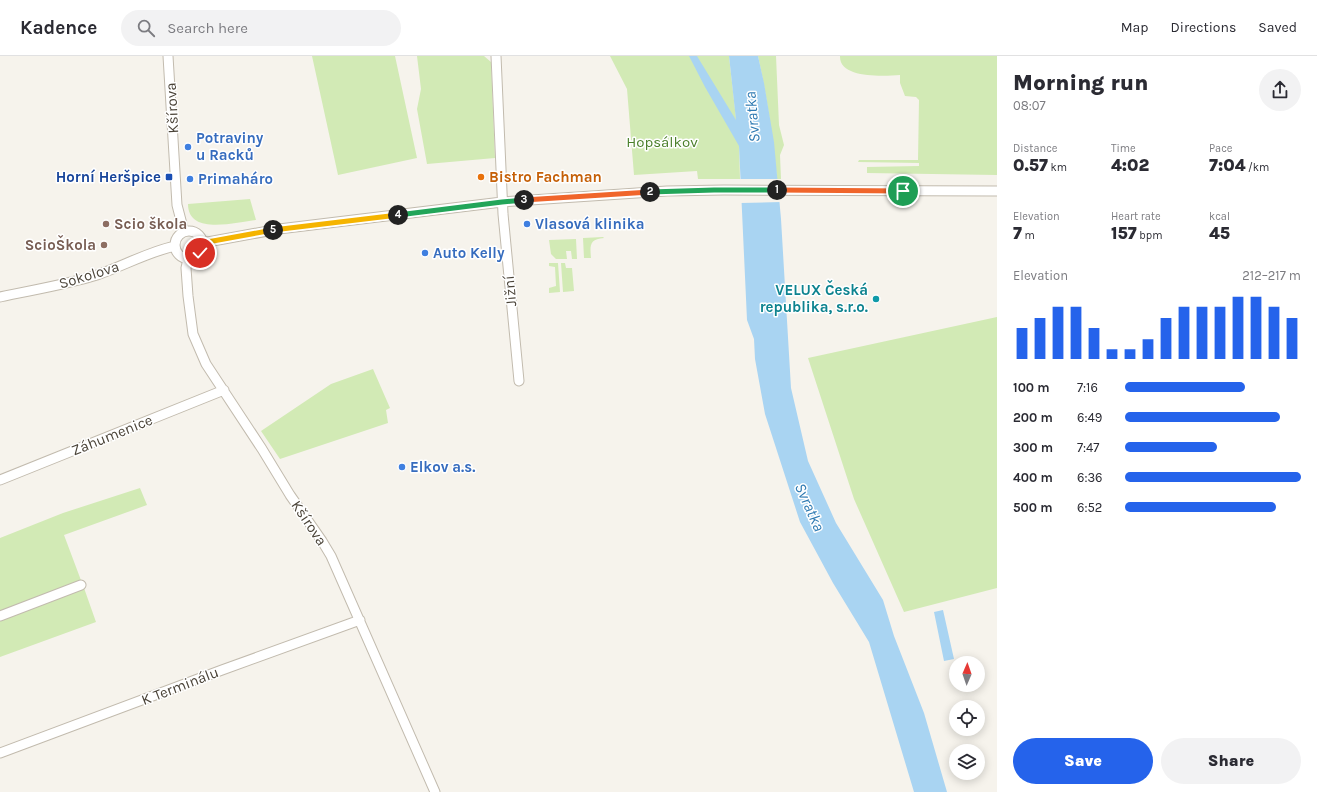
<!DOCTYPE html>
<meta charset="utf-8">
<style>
:root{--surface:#fff;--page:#f2f2f3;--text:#2b2b33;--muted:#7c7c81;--line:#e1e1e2;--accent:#2563eb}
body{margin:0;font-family:Karla,sans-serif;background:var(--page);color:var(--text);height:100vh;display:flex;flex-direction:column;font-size:15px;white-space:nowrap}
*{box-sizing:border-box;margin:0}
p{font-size:13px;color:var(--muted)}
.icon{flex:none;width:22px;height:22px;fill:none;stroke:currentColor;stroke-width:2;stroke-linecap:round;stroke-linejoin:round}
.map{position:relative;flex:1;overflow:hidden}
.drawer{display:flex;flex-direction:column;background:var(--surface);width:320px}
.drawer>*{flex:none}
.needle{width:26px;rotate:2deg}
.fabs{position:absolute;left:949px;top:600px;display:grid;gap:8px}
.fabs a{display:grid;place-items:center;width:36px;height:36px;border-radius:50%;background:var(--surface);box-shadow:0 2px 10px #0003;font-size:20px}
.pin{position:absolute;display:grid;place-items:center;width:34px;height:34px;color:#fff;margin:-17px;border:2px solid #fff;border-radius:50%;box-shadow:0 1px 4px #0007}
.km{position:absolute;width:20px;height:20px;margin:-10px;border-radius:50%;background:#222;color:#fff;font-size:11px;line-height:20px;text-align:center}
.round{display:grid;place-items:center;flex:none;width:42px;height:42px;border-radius:21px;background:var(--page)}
.overview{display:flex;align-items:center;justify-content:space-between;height:68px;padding:0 16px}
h1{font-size:22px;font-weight:800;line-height:30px}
.metrics{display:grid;grid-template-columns:repeat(3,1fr);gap:6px;height:68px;padding:4px 16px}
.metrics div{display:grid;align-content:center}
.metrics b{font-size:17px;font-weight:800}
.metrics small{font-size:11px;font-weight:400}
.metrics p{font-size:11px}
.chart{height:112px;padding:8px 16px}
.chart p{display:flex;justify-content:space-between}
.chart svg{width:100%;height:72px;margin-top:4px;stroke:var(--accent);stroke-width:6}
.cta{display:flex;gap:8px;margin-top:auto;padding:8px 16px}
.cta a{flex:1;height:46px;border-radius:24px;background:var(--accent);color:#fff;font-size:16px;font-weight:800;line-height:46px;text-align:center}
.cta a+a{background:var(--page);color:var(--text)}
ul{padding:0 16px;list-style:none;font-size:13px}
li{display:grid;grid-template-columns:64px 48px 1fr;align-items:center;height:30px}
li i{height:10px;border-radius:5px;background:var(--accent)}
header{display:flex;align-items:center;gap:24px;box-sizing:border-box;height:56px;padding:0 20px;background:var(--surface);border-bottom:1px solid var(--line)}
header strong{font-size:19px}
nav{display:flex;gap:22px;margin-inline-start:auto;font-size:14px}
.search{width:280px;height:36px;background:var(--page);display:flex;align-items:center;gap:10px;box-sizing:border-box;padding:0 14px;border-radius:22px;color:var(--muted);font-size:15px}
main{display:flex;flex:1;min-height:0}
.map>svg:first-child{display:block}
.green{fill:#d2eab5}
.water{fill:#a9d4f2}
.pier{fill:#f6f3ec}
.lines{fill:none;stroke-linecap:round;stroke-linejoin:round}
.minor-casing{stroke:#c2bbae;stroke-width:11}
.minor{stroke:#fff;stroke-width:9}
.split-1-casing{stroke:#fff;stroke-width:8}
.split-2-casing{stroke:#fff;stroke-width:8}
.split-3-casing{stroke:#fff;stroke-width:8}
.split-4-casing{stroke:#fff;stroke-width:8}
.split-5-casing{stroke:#fff;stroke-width:8}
.split-6-casing{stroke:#fff;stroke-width:8}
.split-1{stroke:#f0652b;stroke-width:5}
.split-2{stroke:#22a559;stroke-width:5}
.split-3{stroke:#f0652b;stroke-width:5}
.split-4{stroke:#22a559;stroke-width:5}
.split-5{stroke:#f5b400;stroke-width:5}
.split-6{stroke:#f5b400;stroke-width:5}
.shop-dot{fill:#3f7fe0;stroke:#fff;stroke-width:1.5}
.transit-dot{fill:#1a4fb4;stroke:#fff;stroke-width:1.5}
.food-dot{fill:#e8710a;stroke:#fff;stroke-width:1.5}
.education-dot{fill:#8d6e63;stroke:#fff;stroke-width:1.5}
.culture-dot{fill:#0f9aa8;stroke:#fff;stroke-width:1.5}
.labels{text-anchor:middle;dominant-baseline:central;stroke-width:3;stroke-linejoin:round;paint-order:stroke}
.street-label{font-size:15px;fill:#4b4439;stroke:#fff}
.shop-label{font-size:15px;font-weight:bold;fill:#366cbe;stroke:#fff;text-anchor:start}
.park-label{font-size:15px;fill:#4a7f2a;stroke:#fff}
.transit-label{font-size:15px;font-weight:bold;fill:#164399;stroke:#fff;text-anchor:end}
.food-label{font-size:15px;font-weight:bold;fill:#c56008;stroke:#fff;text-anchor:start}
.education-label{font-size:15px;font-weight:bold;fill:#785e54;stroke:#fff;text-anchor:start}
.culture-label{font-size:15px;font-weight:bold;fill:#0d838f;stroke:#fff;text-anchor:end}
.water-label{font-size:16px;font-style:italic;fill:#2e7ab2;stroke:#fff}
</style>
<header>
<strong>Kadence</strong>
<div class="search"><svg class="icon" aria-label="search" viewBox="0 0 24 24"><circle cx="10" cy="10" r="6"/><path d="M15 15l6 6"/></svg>Search here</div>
<nav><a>Map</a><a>Directions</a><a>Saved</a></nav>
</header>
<main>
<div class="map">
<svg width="997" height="736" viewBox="0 0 997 736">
<rect width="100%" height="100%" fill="#f6f3ec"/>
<!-- green -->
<path class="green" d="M 312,0 L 395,0 L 417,102 L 338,119 Z
M 417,0 L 484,0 L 491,6 L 495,102 L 427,108 L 417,53 L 421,33 Z
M 610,0 L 729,0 L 739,89 L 740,123 L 698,123 L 697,115 L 634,119 L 627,33 Z
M 758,0 L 776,0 L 779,69 L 784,89 L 780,99 L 781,123 L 777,123 C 773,81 767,41 758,0 Z
M 840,0 L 997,0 L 997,119 L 867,117 L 867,111 L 919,110 L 919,107 L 858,106 L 859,104 L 918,104 L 919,44 L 916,41 L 905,40 L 900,27 L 900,19 C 884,20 839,23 840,0 Z
M 250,143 L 256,164 C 236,166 188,180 188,148 Z
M 603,181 L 604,182 C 589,183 590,190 591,202 L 584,202 L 583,182 Z
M 576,183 L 577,203 L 572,203 L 571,195 L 566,195 L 567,203 L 556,203 L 551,198 L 549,184 Z
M 549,207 L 558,207 L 560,236 L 549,237 L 549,232 L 556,230 L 555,211 L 549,210 Z
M 561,207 L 565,207 L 566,212 L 572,212 L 574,235 L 563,236 Z
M 997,261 L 997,532 L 904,556 L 854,443 L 808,302 Z
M 373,313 L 390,352 L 386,354 L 388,367 L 280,403 L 261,375 L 331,328 Z
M 140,432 L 147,449 L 64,479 L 82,527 L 0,557 L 0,482 L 63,457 Z
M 84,532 L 96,566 L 0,601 L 0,564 Z"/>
<!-- water -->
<path class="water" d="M 689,0 L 697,0 L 736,64 L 729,0 L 758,0 L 764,27 L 774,86 L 781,163 L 791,332 L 808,405 L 836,467 L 883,544 L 894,580 L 924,657 L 947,736 L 914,736 L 869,586 L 833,527 L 800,466 L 765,358 L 755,303 L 754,283 L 747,264 L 739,90 L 705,31 Z
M 943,554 L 954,603 L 944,605 L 934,556 Z"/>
<!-- pier -->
<path class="pier" d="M 738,123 L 779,123 L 781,146 L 740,147 Z"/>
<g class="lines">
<!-- minor casing -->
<g class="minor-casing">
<path id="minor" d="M 168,0 L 177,149 L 184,176
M 496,0 L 503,158 L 519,325
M175 189a14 14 0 1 1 28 0a14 14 0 1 1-28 0Z
M 202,187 L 279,173 L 502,146 L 667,135 L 724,134 L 997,135
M 188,203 L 186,212 L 188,240 L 193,278 L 206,308 L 262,393 L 290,439 L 322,485 L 331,500 L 435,736
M 0,241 C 32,234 65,229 97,219 C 123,210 148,196 175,190
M 0,424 L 224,334
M 0,560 L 81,529
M 0,697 L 222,614 L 360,564"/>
</g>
<!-- minor -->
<use href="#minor" class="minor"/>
</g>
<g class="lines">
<!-- split-1 casing -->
<g class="split-1-casing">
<path id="split-1" d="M 777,134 L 903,135"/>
</g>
<!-- split-2 casing -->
<g class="split-2-casing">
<path id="split-2" d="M 650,136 L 714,134 L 777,134"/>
</g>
<!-- split-3 casing -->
<g class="split-3-casing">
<path id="split-3" d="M 524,144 L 650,136"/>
</g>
<!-- split-4 casing -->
<g class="split-4-casing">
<path id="split-4" d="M 398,159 L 502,146 L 524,144"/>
</g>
<!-- split-5 casing -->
<g class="split-5-casing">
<path id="split-5" d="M 273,174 L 398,159"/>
</g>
<!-- split-6 casing -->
<g class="split-6-casing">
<path id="split-6" d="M 200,197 L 202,192 L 202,187 L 273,174"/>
</g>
<!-- split-1 -->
<use href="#split-1" class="split-1"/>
<!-- split-2 -->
<use href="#split-2" class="split-2"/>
<!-- split-3 -->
<use href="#split-3" class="split-3"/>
<!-- split-4 -->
<use href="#split-4" class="split-4"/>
<!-- split-5 -->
<use href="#split-5" class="split-5"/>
<!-- split-6 -->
<use href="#split-6" class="split-6"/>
</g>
<!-- markers -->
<g class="shop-dot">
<circle cx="188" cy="91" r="4"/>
<circle cx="190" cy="123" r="4"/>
<circle cx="527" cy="168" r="4"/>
<circle cx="425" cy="197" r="4"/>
<circle cx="402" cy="411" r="4"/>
</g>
<rect class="transit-dot" x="165" y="117" width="8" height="8" rx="2"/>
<circle class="food-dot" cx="481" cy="121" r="4"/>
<g class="education-dot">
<circle cx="106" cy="168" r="4"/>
<circle cx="104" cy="189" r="4"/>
</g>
<circle class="culture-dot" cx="876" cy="243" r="4"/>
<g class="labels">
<!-- street labels -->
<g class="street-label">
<text transform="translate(172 52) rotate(-93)">Kšírova</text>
<text transform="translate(89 219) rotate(-17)">Sokolova</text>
<text transform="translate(510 235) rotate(-95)">Jižní</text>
<text transform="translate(112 379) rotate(-22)">Záhumenice</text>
<text transform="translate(309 467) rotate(56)">Kšírova</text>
<text transform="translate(180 630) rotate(-21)">K Terminálu</text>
</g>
<!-- shop labels -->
<g class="shop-label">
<text x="196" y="82">Potraviny<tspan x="196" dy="17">u Racků</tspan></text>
<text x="198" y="123">Primaháro</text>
<text x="535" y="168">Vlasová klinika</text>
<text x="433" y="197">Auto Kelly</text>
<text x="410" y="411">Elkov a.s.</text>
</g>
<!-- park labels -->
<g class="park-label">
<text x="662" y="86">Hopsálkov</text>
</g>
<!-- transit labels -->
<g class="transit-label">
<text x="161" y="121">Horní Heršpice</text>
</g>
<!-- food labels -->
<g class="food-label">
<text x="489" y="121">Bistro Fachman</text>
</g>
<!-- education labels -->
<g class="education-label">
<text x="114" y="168">Scio škola</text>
<text x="96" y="189" text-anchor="end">ScioŠkola</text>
</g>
<!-- culture labels -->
<g class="culture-label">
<text x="868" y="234">VELUX Česká<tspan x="868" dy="17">republika, s.r.o.</tspan></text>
</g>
<!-- water labels -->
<g class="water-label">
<text transform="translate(752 61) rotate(-95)">Svratka</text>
<text transform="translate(810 451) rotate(66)">Svratka</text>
</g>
</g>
</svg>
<div class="fabs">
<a><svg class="needle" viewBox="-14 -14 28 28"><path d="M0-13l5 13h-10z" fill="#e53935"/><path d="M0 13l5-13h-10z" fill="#7c7c81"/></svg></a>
<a><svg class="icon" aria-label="locate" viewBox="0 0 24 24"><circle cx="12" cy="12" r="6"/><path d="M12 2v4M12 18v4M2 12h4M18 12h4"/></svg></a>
<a><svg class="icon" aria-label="layers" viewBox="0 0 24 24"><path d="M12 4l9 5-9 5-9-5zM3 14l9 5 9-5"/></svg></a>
</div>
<div class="pin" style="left:903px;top:135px;background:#1e9e55"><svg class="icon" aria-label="arrive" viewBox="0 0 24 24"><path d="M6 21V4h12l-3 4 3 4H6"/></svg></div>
<div class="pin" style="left:200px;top:197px;background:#d93025"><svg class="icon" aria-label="check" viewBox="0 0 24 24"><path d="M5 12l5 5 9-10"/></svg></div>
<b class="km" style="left:777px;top:134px">1</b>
<b class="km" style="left:650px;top:136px">2</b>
<b class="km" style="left:524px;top:144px">3</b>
<b class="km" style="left:398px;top:159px">4</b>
<b class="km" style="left:273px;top:174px">5</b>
</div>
<section class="drawer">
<div class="overview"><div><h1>Morning run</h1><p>08:07</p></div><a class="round"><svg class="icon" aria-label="share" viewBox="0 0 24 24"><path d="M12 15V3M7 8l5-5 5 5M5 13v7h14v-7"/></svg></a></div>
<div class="metrics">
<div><p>Distance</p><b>0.57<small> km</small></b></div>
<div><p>Time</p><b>4:02</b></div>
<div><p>Pace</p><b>7:04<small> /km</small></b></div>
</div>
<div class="metrics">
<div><p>Elevation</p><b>7<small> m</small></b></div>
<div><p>Heart rate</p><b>157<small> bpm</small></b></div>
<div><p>kcal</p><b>45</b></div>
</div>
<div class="chart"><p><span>Elevation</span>212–217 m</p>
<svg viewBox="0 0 160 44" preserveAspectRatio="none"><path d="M5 44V25M15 44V19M25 44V12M35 44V12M45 44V25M55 44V38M65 44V38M75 44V32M85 44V19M95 44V12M105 44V12M115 44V12M125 44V6M135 44V6M145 44V12M155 44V19"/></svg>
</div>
<ul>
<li><b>100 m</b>7:16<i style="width:68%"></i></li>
<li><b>200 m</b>6:49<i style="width:88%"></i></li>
<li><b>300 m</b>7:47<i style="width:52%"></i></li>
<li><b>400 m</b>6:36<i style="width:100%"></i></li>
<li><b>500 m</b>6:52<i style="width:86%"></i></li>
</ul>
<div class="cta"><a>Save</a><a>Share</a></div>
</section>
</main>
